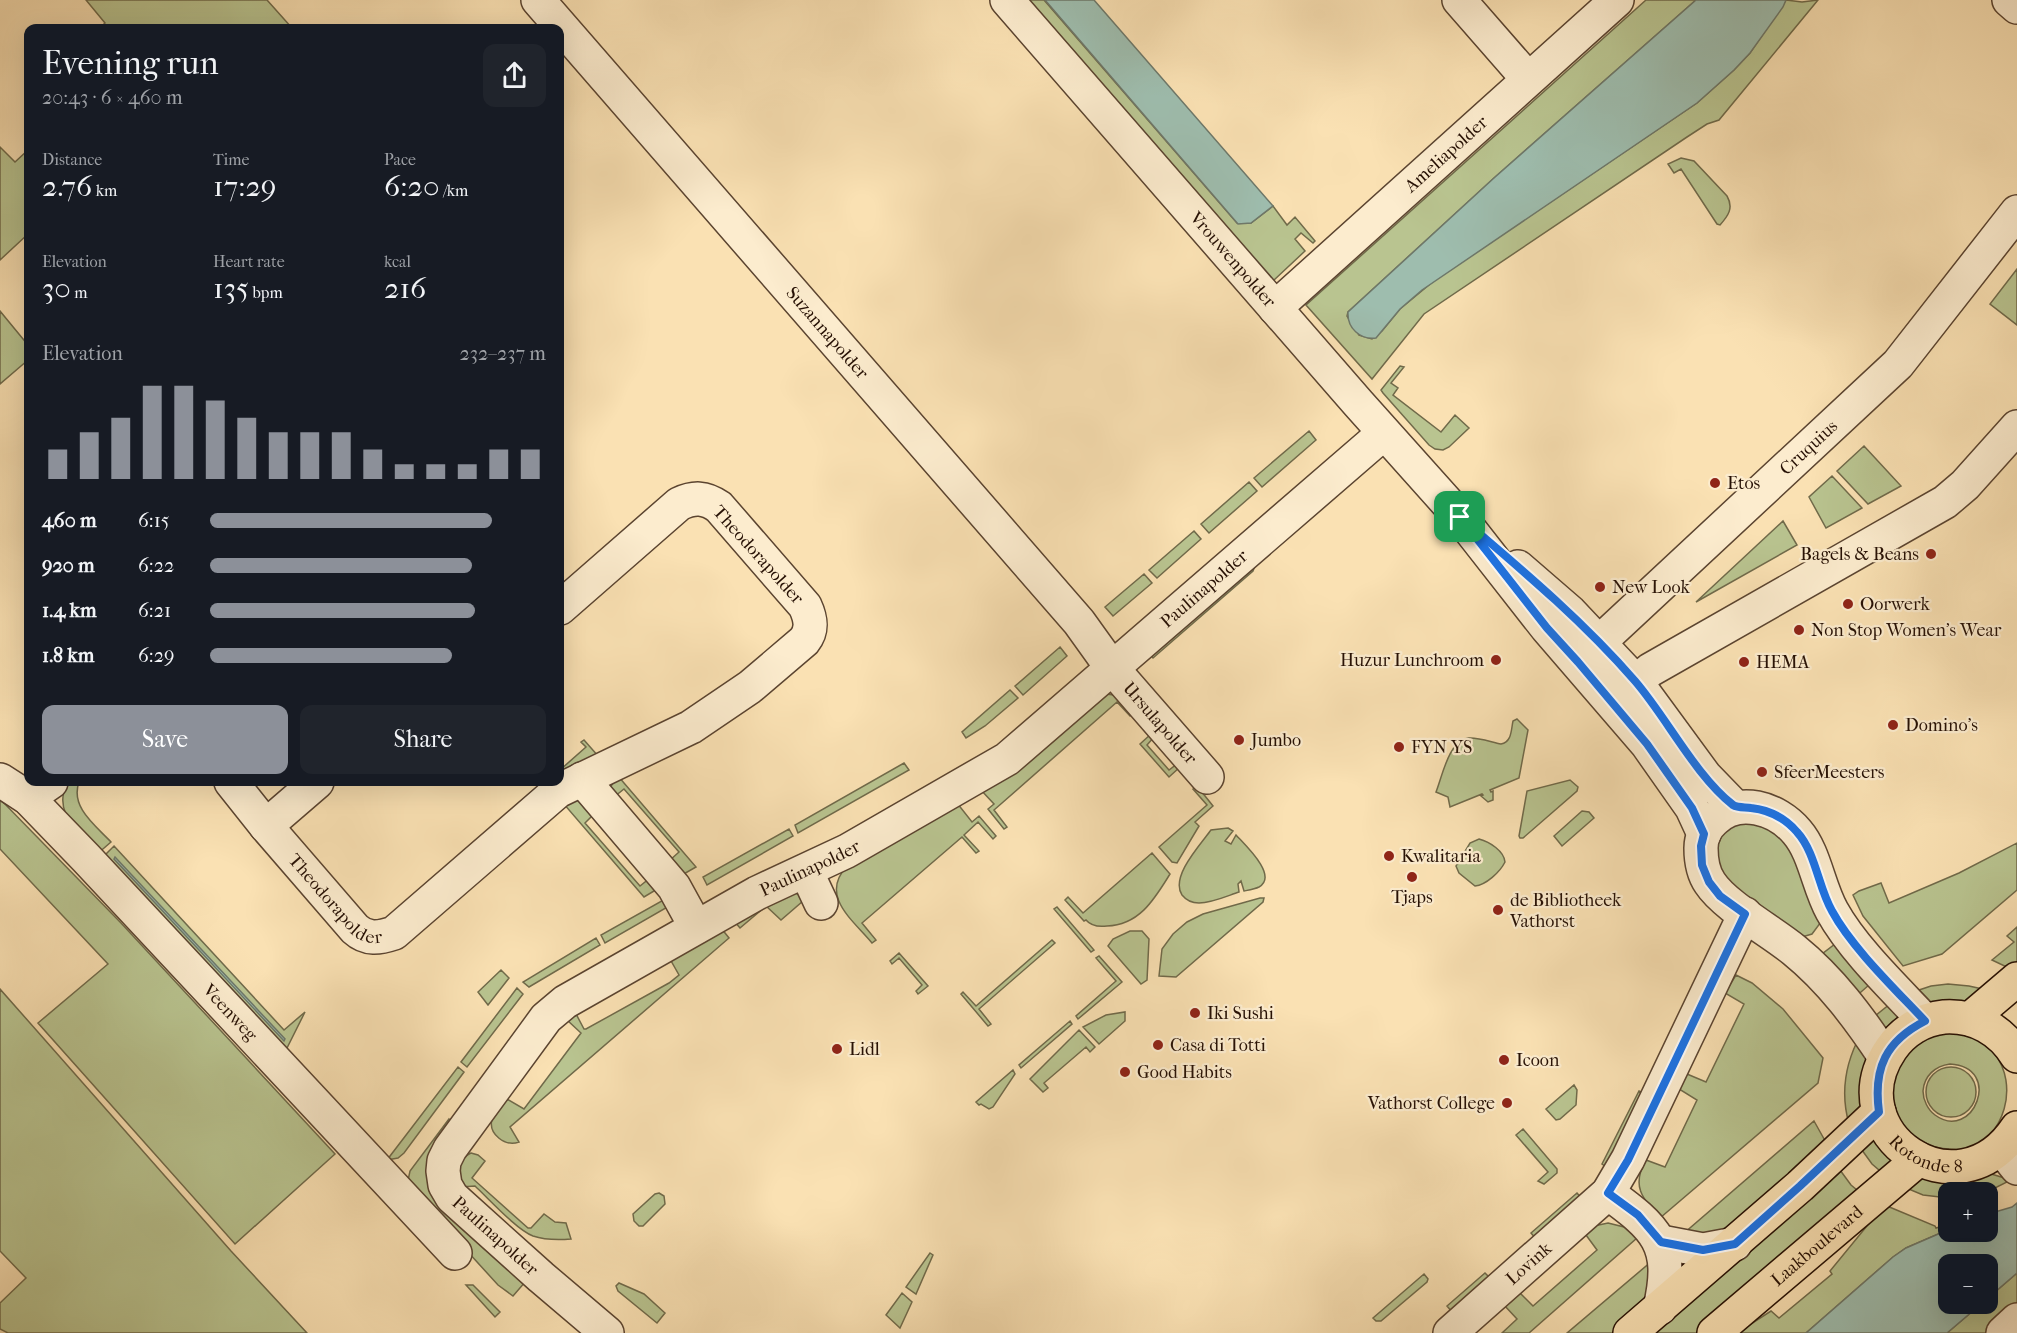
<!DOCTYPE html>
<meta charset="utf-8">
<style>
:root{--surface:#171b24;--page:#20242c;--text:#f1f3f6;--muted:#9ea1a6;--accent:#8c9099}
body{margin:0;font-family:"IM FELL French Canon",serif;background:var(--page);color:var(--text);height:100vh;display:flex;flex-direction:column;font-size:22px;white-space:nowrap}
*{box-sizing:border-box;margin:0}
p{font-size:20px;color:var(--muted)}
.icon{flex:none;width:33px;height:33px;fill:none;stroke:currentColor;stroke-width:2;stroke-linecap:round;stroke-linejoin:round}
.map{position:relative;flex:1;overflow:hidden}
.drawer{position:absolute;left:24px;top:24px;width:540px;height:762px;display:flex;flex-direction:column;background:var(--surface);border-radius:12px;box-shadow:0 6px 24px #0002}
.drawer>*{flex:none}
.controls{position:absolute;left:1938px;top:1182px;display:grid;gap:12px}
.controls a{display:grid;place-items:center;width:60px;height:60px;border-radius:12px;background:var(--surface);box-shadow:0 6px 24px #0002;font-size:30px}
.pin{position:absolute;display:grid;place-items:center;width:51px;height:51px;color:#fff;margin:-26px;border-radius:12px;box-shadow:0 3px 9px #0006}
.round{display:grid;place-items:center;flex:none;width:63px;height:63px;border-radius:12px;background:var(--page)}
.overview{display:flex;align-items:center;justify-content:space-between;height:102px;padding:0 18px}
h1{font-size:33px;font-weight:600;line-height:45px}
.figures{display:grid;grid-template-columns:repeat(3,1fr);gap:9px;height:102px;padding:6px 18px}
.figures div{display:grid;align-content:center}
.figures b{font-size:30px;font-weight:600}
.figures small{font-size:16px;font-weight:400}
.figures p{font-size:16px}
.chart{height:168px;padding:12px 18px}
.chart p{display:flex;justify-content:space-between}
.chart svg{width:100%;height:108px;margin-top:6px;stroke:var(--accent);stroke-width:6}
.action{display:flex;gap:12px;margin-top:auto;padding:12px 18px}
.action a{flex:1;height:69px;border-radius:12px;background:var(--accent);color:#fff;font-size:24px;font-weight:600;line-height:69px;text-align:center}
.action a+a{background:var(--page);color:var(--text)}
ul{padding:0 18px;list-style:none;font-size:20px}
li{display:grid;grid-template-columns:96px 72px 1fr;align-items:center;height:45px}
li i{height:15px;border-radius:8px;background:var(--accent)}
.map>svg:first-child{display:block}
.green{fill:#b9c490;stroke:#706a4a;stroke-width:1.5;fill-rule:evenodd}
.water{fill:#9ebdae;stroke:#6e786a;stroke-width:1.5}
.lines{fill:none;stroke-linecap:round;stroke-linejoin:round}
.minor-casing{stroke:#5b4430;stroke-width:36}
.major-casing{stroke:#261004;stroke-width:36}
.minor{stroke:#fcecce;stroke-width:33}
.major{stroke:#fae1b3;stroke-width:33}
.route-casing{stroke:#fff;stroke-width:12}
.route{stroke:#1a73e8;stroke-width:8}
.poi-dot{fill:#8f2418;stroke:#fcecce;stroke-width:2}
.labels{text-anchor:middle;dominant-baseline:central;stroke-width:4.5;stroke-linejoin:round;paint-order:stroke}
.street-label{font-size:18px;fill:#261004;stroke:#fcecce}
.poi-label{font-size:18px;fill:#261004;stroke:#fcecce;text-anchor:start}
</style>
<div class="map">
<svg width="2017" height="1333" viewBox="0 0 2017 1333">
<rect width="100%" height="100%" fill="#fae1b3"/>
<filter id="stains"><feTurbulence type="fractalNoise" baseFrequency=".00333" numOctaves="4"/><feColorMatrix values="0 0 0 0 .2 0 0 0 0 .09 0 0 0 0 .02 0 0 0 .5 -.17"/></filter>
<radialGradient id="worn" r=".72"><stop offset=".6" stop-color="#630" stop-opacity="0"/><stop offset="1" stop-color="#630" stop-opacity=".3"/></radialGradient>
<!-- green -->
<path class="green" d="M 86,0 L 267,0 L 292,28 L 100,28 L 105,23 Z
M 1023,0 L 1044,0 L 1237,223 L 1251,223 L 1273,206 L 1287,225 L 1295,217 L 1315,241 L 1313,243 L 1301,233 L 1295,239 L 1305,251 L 1273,281 Z
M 1646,0 L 1696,0 L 1494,178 L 1348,312 L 1347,316 L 1359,335 L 1372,339 L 1382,331 L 1400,309 L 1435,280 L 1697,103 L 1734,70 L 1750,53 L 1786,0 L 1802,2 L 1818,0 L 1719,120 L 1707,124 L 1687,137 L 1424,314 L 1372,379 L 1306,305 Z
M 0,147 L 15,162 L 28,150 L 28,234 L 0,260 Z
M 1681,158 L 1694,161 L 1727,196 C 1734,208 1728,216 1720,225 L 1717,224 L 1681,169 L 1674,173 L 1668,164 Z
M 2017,269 L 2017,325 L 1990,304 Z
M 0,311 L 28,345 L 28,360 L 0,384 Z
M 1400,366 L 1404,367 L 1391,383 L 1398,388 L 1393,395 L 1441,432 L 1455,415 L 1469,428 L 1449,447 L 1443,450 L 1435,449 L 1429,445 L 1383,393 L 1381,390 Z
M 1309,431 L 1316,440 L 1262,487 L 1254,478 Z
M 1864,446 L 1901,486 L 1868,504 L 1837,471 Z
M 1832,476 L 1862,508 L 1826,528 L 1809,497 Z
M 1249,482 L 1257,491 L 1209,533 L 1201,524 Z
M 1783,521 L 1797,545 L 1696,602 Z
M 1194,531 L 1201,539 L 1157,578 L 1149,570 Z
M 1256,563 L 1253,571 L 1153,658 L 1149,653 Z
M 1144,574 L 1152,583 L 1113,616 L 1105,607 Z
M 1060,647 L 1067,656 L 1023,695 L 1015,686 Z
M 1010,690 L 1018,698 L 985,726 L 966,738 L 962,732 Z
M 1106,694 L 1114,695 L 1133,713 L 1130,716 L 1117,702 L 994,810 L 1007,827 L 1004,829 L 988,809 L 994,804 L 981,790 Z
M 1517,719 L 1528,730 L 1519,778 L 1490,790 L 1491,792 L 1493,791 L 1493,800 L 1488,802 L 1481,796 L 1483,795 L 1482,794 L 1450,807 L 1448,797 L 1436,792 C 1442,777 1449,740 1468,738 C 1478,737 1491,742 1501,744 C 1512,742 1511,730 1513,721 Z
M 1151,734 L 1154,737 L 1147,745 L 1169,770 L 1177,764 L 1180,767 L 1169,777 L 1140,744 Z
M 584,740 L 599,757 L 560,777 L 560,770 L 586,747 L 581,742 Z
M 904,763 L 909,770 L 798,833 L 795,825 Z
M 618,776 L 696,867 L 682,875 L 669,861 L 679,852 L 624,789 L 614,797 L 611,786 Z
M 1570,780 L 1578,787 L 1577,791 L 1523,838 L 1520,838 L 1519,836 L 1527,791 Z
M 68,782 L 79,782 C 70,807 95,825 111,842 L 96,855 C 79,832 51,811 68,782 Z
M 1197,786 L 1213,806 L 1195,822 L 1199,826 L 1177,863 L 1172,862 L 1159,847 L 1207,805 L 1193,789 Z
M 0,799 L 121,923 L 335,1154 L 235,1244 L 38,1023 L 108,964 L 0,849 Z
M 577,799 L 594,814 L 585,823 L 640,886 L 650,878 L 659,888 L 644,897 L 563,803 Z
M 957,803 L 972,822 L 979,816 L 996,836 L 993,839 L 978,822 L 964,835 L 979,851 L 976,853 L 962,837 L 862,923 L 876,940 L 872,943 C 853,920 819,896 847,866 Z
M 1582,811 L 1589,812 L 1594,818 L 1562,846 L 1554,836 Z
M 1748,822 L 1767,826 L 1788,840 L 1821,922 L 1812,934 L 1802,937 L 1736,892 L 1718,869 L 1717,839 L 1729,826 Z
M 1228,828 L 1233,831 L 1225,841 L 1231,844 L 1236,835 C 1244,844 1279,876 1259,887 C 1255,889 1249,890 1244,891 L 1241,881 L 1238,884 L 1239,892 C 1227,896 1212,903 1199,903 C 1193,903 1186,900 1182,895 C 1170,877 1200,845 1211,830 Z
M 789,829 L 793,836 L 707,885 L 703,877 Z
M 1479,839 C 1490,842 1504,851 1505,862 C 1500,872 1486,885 1475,886 L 1459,873 L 1456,866 L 1470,843 Z
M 2017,843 L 2017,890 L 1942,954 L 1903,966 L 1863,916 L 1853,895 L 1859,891 L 1881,883 L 1889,903 L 1959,873 Z
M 114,846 L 284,1030 L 305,1012 L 283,1056 L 100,860 Z
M 1152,853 L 1170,874 C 1155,898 1140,925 1107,926 C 1099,927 1091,926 1086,920 L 1084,921 L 1065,900 L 1068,897 L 1083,913 Z
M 792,892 L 801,895 L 803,901 L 781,920 L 766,906 L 740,928 L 734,921 Z
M 667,898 L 671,905 L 605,943 L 601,935 Z
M 1260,898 L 1264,898 L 1263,902 L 1176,977 L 1159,976 L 1162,949 L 1173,934 L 1187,922 L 1203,914 Z
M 1057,907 L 1094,950 L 1091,952 L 1054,909 Z
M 2017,927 L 2017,970 L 2015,971 L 1992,960 L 2014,942 L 2007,936 Z
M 721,928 L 729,938 L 510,1127 L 519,1142 C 505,1147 488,1134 492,1119 C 495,1111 502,1105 507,1099 L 524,1109 L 581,1033 L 566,1019 L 575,1012 L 584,1029 L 586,1029 L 669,983 L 679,975 L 670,959 Z
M 1130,931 L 1142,931 L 1149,939 L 1147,980 L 1141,984 L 1108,946 L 1113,939 Z
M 596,938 L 600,945 L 529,987 L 523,982 Z
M 1052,940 L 1055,943 L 979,1009 L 991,1024 L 988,1026 L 961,994 L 963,992 L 976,1006 Z
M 1835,944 L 1869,985 L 1853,999 L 1822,954 Z
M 899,953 L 928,986 L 918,994 L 916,991 L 922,985 L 899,958 L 892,964 L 890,961 Z
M 1099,956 L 1122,982 L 1078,1019 L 1076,1016 L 1116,981 L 1096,958 Z
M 501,970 L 509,978 L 488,1005 L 478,992 Z
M 1736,975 L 1752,983 L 1783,1009 L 1823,1058 L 1818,1083 L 1660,1218 C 1642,1198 1631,1186 1646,1160 L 1665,1167 L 1697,1100 L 1679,1089 L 1687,1074 L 1706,1082 L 1744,1004 L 1725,993 Z
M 1948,984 L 1969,986 L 1987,990 L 1977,1001 L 1930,1003 L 1910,993 L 1931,986 Z
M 517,988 L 523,994 L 467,1067 L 461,1062 Z
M 0,989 L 231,1251 L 307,1333 L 8,1333 L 0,1329 L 0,1303 L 26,1278 L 0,1251 Z
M 1895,1000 L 1904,1010 L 1885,1036 L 1875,1016 Z
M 1125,1012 L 1125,1021 L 1099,1044 L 1083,1027 L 1106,1015 Z
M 1070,1021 L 1072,1024 L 1021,1068 L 1019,1065 Z
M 1079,1030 L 1095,1047 L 1090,1052 L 1086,1047 L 1044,1083 L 1048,1088 L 1043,1092 L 1030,1079 Z
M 1943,1033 C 1952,1033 1961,1032 1970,1036 C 2012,1052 2017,1104 1990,1135 C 1983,1142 1973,1148 1963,1150 C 1959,1150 1953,1149 1949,1149 C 1880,1146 1871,1052 1943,1033 ZM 1950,1064 C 2004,1067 1973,1143 1935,1115 C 1928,1110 1923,1100 1923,1091 C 1924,1076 1935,1066 1950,1064 Z
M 1861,1034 L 1869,1053 L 1864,1099 L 1858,1114 L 1849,1124 C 1840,1092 1845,1063 1861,1034 Z
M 458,1067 L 464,1072 L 404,1153 L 398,1158 L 387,1160 Z
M1926 1092a25 25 0 1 1 50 0a25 25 0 1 1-50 0Z
M 1013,1070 L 1015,1074 L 993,1107 L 989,1109 L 981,1104 L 979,1105 L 976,1102 Z
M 1574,1085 L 1577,1090 L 1576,1105 L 1560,1119 L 1556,1120 L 1546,1109 Z
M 1639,1091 L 1647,1095 L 1609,1169 L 1602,1164 Z
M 449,1119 L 451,1121 L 435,1144 L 526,1281 L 513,1296 L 498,1285 L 407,1185 L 410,1171 Z
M 1814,1121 L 1828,1146 L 1720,1234 L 1683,1234 Z
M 1523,1129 L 1557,1169 L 1557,1173 L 1544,1184 L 1538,1181 L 1548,1172 L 1516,1135 Z
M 1876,1138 L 1902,1161 L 1886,1176 L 1872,1164 L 1859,1146 Z
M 471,1153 L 478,1155 L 485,1161 L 472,1178 L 528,1228 L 531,1228 L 544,1214 L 555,1222 L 566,1223 L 571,1239 C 559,1240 545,1240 533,1236 C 517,1230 489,1199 475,1186 L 460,1187 C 458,1174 457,1159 471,1153 Z
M 1840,1170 L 1851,1185 L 1863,1195 L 1702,1333 L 1642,1333 Z
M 1988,1173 L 2011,1180 L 1987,1192 L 1948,1192 L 1948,1198 L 1923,1195 L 1899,1185 L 1919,1176 Z
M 659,1193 L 664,1196 L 665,1204 L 643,1226 L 639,1226 L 634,1221 L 633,1214 L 655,1194 Z
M 1577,1193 L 1583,1200 L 1537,1240 L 1531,1233 Z
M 1887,1206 L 1935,1226 L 1936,1228 L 1943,1226 L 1943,1232 L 1906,1248 L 1893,1257 L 1806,1333 L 1737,1333 L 1771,1311 L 1779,1318 L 1832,1274 L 1830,1271 L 1871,1221 Z
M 1608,1223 L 1624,1227 L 1637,1238 L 1529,1333 L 1502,1333 L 1517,1319 L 1504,1305 L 1519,1292 L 1533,1306 L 1597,1250 L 1586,1235 L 1594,1226 Z
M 930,1253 L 933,1255 L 916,1294 L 906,1287 Z
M 1652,1261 L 1648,1297 L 1618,1333 L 1567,1333 Z
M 1485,1273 L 1491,1279 L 1453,1313 L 1447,1306 Z
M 2017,1273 L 2017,1310 L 1991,1333 L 1947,1333 L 1981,1304 L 1988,1304 L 1988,1298 Z
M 1424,1274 L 1428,1279 L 1427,1282 L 1381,1321 L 1376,1321 L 1373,1318 Z
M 619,1283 L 644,1294 L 665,1313 L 657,1323 L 618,1291 L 616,1286 Z
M 466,1285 L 473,1285 L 500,1312 L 495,1317 Z
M 902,1293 L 912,1302 L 900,1328 L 886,1315 Z"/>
<!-- water -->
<path class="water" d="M 1045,0 L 1094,0 L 1273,206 L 1251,223 L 1238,224 Z
M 1696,0 L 1786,0 L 1783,7 L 1750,53 L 1734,70 L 1697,103 L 1422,290 L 1400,309 L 1376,338 C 1360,340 1347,328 1348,312 L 1494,178 Z
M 115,857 L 285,1039 L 284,1041 L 114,859 Z
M 2017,1203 L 2017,1273 L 1988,1298 L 1988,1264 L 1948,1264 L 1948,1304 L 1981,1304 L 1947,1333 L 1806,1333 L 1893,1257 L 1906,1248 L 1943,1232 L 1943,1226 L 1948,1225 L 1948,1232 L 1988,1232 L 1988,1214 L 2012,1207 Z"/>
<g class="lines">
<!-- minor casing -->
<g class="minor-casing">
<g id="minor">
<path id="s1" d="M 538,0 L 1079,622 L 1112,668 L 1207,777"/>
<path id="s2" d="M 1007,0 L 1358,403 L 1460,517 L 1547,628 L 1647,744 L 1692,808 L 1704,834"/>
<path d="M 1459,0 L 1528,79"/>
<path d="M 2009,0 L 2017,7"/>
<path id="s3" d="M 1275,308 L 1617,0"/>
<path d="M 1518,567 L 1570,612 L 1636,682 L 1705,776 L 1735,807"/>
<path id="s4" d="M 1578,662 L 1898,364 L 2017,212"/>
<path d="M 1612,702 L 1650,670 L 1945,502 L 1965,485 L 2017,427"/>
<path d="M 582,779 L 674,887 L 696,927"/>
<path id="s5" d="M 0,780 L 28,798 L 86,858 L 455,1253"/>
<path d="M 231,782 L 266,826"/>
<path id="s6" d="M 317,782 L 266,826 L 355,929 C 367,940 379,938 394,933 L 558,791 L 691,727 L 750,687 L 804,641 C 813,630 811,619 805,606 L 719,507 C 705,497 694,497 679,504 L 560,608"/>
<path d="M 28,798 L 51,782"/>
<path d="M 806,871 L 821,903"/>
<path d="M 1885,1057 C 1859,1018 1831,980 1794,950 C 1771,931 1725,906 1710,883 C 1703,873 1701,860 1701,848 C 1701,838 1706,827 1714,820 C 1738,796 1777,808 1797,832 C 1815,853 1818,886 1832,911 C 1853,949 1895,989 1925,1021"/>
<path d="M 2001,1148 L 2017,1168"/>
<path d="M 1608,1193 C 1656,1228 1675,1244 1660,1308"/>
<path d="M 1661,1242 L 1703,1250 L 1735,1244"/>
<path id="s7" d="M 607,1333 L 541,1277 L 452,1197 L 445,1185 L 443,1171 L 444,1161 L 450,1149 L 546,1018 L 565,1002 L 757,893 L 847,851 L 1007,759 L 1384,433"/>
<path id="s8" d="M 1450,1333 L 1608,1193 L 1628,1159 L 1745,914"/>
<path d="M 2003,1333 L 2017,1320"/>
</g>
</g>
<!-- major casing -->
<g class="major-casing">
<g id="major">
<path d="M 1970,1019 L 2017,979"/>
<path id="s9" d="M 2017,1056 C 2001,1030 1975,1015 1944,1017 C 1923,1019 1903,1031 1891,1049 C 1834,1132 1957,1219 2017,1128"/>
<path d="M 1630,1333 L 1800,1186 L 1879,1112"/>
<path id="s10" d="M 1714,1333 L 1919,1159"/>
</g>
</g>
<!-- minor -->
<use href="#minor" class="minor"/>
<!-- major -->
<use href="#major" class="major"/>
</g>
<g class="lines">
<!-- route casing -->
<g class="route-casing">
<path id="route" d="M 1460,517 C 1521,569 1582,620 1635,681 C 1667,718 1695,775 1733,805 C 1738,808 1745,807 1751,808 C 1769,810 1785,818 1797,832 C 1816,853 1818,887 1832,911 C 1852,948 1896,990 1925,1021 C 1886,1041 1873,1068 1879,1112 L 1800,1186 L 1735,1244 L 1703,1250 L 1661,1242 L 1638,1215 L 1608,1193 L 1628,1160 L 1745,914 L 1720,896 L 1709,882 L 1702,865 L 1701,846 L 1704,834 L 1692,808 L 1647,744 L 1578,662 L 1547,628 Z"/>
</g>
<!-- route -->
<use href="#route" class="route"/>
</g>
<!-- markers -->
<g class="poi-dot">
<circle cx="1715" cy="483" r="6"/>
<circle cx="1931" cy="554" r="6"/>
<circle cx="1600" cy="587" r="6"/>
<circle cx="1848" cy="604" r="6"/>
<circle cx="1799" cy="630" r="6"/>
<circle cx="1496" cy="660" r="6"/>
<circle cx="1744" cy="662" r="6"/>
<circle cx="1893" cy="725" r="6"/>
<circle cx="1239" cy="740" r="6"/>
<circle cx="1399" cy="747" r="6"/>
<circle cx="1762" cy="772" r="6"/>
<circle cx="1389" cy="856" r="6"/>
<circle cx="1412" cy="877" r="6"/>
<circle cx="1498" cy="910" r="6"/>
<circle cx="1195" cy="1013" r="6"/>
<circle cx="1158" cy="1045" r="6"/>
<circle cx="837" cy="1049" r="6"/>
<circle cx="1504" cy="1060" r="6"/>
<circle cx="1125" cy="1072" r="6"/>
<circle cx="1507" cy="1103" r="6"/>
</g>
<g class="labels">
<!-- street labels -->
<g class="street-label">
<text stroke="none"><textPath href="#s3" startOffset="230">Ameliapolder</textPath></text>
<text stroke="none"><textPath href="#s2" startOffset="344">Vrouwenpolder</textPath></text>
<text stroke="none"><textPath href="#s1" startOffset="441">Suzannapolder</textPath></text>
<text stroke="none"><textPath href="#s4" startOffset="315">Cruquius</textPath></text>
<text transform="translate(758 555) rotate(48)">Theodorapolder</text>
<text stroke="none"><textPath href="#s7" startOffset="1210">Paulinapolder</textPath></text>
<text stroke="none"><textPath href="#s1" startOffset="954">Ursulapolder</textPath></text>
<text stroke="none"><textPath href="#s7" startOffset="724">Paulinapolder</textPath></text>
<text stroke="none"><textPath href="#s6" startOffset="170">Theodorapolder</textPath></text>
<text stroke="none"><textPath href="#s5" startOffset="328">Veenweg</textPath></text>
<text stroke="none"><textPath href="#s9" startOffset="286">Rotonde 8</textPath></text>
<text transform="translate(495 1236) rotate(42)">Paulinapolder</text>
<text stroke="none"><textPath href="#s10" startOffset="135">Laakboulevard</textPath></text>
<text stroke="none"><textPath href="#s8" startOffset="105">Lovink</textPath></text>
</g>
<!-- poi labels -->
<g class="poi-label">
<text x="1727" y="483">Etos</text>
<text x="1919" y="554" text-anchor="end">Bagels &amp; Beans</text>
<text x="1612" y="587">New Look</text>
<text x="1860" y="604">Oorwerk</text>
<text x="1811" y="630">Non Stop Women's Wear</text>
<text x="1484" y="660" text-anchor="end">Huzur Lunchroom</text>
<text x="1756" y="662">HEMA</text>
<text x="1905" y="725">Domino's</text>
<text x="1251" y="740">Jumbo</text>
<text x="1411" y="747">FYN YS</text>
<text x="1774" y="772">SfeerMeesters</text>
<text x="1401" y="856">Kwalitaria</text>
<text x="1412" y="897" text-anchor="middle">Tjaps</text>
<text x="1510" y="900">de Bibliotheek<tspan x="1510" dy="21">Vathorst</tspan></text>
<text x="1207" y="1013">Iki Sushi</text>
<text x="1170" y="1045">Casa di Totti</text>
<text x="849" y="1049">Lidl</text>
<text x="1516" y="1060">Icoon</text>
<text x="1137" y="1072">Good Habits</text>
<text x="1495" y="1103" text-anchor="end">Vathorst College</text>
</g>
</g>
<rect width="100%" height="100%" filter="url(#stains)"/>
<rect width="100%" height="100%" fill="url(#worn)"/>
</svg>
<div class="controls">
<a>+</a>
<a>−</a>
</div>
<div class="pin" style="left:1460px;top:517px;background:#1e9e55"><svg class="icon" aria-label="arrive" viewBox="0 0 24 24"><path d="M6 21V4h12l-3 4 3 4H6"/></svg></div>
<section class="drawer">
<div class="overview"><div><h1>Evening run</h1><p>20:43 · 6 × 460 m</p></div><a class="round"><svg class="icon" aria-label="share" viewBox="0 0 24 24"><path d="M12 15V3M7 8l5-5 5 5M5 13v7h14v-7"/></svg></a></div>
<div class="figures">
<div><p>Distance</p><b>2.76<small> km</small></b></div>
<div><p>Time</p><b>17:29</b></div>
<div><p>Pace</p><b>6:20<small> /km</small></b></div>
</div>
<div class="figures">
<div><p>Elevation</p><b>30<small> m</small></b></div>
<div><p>Heart rate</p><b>135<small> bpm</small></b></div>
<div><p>kcal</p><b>216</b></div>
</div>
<div class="chart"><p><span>Elevation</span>232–237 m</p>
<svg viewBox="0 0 160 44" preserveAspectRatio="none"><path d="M5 44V32M15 44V25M25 44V19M35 44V6M45 44V6M55 44V12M65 44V19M75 44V25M85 44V25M95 44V25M105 44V32M115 44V38M125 44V38M135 44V38M145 44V32M155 44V32"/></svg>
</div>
<ul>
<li><b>460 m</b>6:15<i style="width:84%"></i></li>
<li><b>920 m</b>6:22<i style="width:78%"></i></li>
<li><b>1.4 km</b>6:21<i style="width:79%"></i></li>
<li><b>1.8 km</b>6:29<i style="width:72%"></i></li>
</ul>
<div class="action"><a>Save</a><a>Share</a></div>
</section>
</div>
